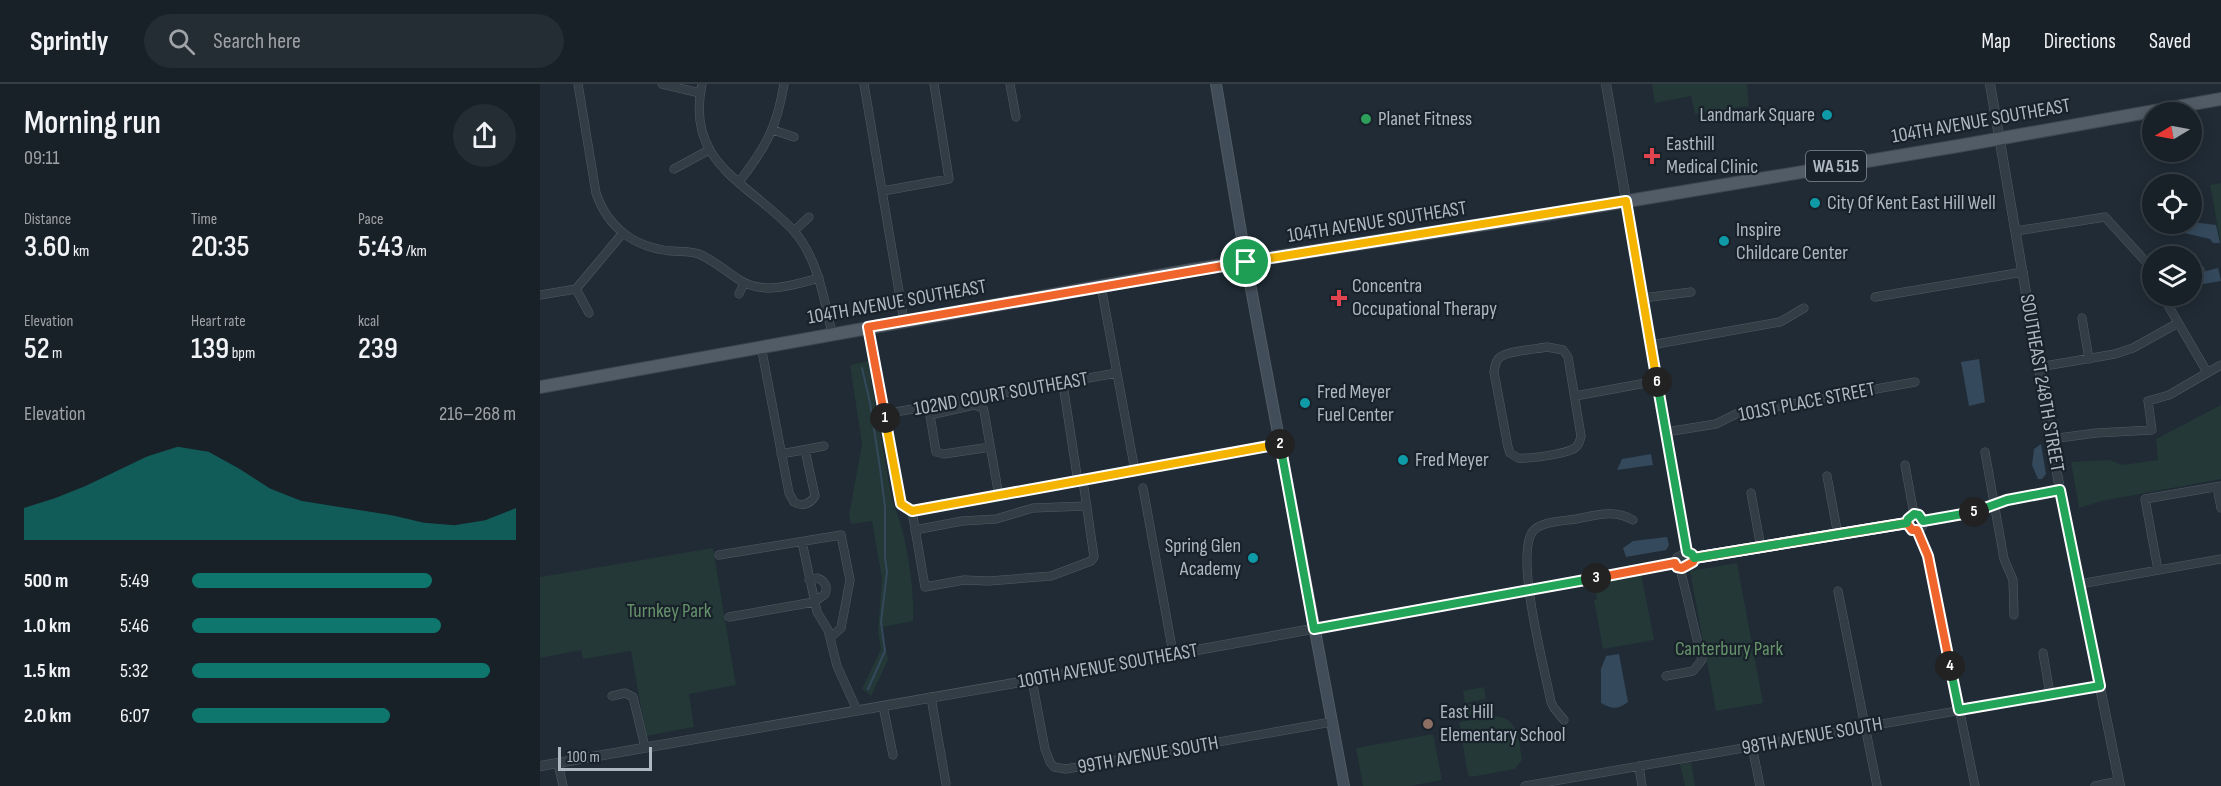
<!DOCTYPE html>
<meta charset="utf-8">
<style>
:root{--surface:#182028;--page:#252d34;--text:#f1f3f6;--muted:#9fa3a8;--line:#363e45;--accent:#0f766e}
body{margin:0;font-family:"Sofia Sans Condensed",sans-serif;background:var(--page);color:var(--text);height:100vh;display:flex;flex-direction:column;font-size:22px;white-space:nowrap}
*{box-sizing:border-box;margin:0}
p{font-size:20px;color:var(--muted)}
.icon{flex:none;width:33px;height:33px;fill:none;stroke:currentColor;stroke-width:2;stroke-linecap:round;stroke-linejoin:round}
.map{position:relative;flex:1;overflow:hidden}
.drawer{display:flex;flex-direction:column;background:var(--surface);width:540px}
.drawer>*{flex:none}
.needle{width:39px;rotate:260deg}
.buttons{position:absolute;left:1602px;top:18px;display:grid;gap:12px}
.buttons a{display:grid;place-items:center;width:60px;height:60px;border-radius:50%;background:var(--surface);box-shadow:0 3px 15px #0003,0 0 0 2px var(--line);font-size:30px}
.scale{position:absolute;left:18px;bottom:15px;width:94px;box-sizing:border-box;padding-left:6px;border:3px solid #adb8c3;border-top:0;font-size:16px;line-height:21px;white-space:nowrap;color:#adb8c3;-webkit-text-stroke:4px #19222a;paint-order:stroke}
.pin{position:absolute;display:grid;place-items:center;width:51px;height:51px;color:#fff;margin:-26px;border:3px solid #fff;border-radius:50%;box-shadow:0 2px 6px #0007}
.km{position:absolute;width:30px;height:30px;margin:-15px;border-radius:50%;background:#222;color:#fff;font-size:16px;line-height:30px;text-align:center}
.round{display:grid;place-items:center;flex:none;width:63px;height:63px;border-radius:32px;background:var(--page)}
.headline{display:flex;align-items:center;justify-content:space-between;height:102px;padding:0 24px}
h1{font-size:33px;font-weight:600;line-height:45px}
.metrics{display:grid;grid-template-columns:repeat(3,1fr);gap:9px;height:102px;padding:6px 24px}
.metrics div{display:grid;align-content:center}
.metrics b{font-size:30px;font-weight:600}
.metrics small{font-size:16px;font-weight:400}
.metrics p{font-size:16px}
.chart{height:168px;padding:12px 24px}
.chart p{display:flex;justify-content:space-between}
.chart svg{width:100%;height:108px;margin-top:6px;fill:var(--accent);opacity:.7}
ul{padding:0 24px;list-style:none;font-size:20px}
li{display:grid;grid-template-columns:96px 72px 1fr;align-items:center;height:45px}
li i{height:15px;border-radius:8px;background:var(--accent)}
header{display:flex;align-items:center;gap:36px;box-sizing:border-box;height:84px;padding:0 30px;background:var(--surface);border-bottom:2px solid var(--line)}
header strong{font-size:28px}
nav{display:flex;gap:33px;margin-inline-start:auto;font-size:21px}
.search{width:420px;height:54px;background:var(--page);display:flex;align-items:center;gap:15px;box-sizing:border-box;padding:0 21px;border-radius:33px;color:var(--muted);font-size:22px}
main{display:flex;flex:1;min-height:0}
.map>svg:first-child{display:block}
.green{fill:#233837}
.water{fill:#34495c}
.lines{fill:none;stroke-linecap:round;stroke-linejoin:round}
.stream{stroke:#34495c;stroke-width:2}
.minor-casing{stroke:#515b64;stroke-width:9}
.tertiary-casing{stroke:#515b64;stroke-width:10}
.secondary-casing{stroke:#515b64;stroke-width:12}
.primary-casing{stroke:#3d464f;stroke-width:14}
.minor{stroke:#333d46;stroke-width:8}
.tertiary{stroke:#333d46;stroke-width:9}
.secondary{stroke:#414d59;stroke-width:10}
.primary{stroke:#515c66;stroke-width:12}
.split-1-casing{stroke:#fff;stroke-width:12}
.split-2-casing{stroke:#fff;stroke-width:12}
.split-3-casing{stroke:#fff;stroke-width:12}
.split-4-casing{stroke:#fff;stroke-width:12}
.split-5-casing{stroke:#fff;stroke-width:12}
.split-6-casing{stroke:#fff;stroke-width:12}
.split-7-casing{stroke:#fff;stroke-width:12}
.split-1{stroke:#f0652b;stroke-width:8}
.split-2{stroke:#f5b400;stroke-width:8}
.split-3{stroke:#22a559;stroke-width:8}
.split-4{stroke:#f0652b;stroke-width:8}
.split-5{stroke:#22a559;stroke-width:8}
.split-6{stroke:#22a559;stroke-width:8}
.split-7{stroke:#f5b400;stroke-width:8}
.culture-dot{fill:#0f9aa8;stroke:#19222a;stroke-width:2}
.leisure-dot{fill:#2e9e5b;stroke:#19222a;stroke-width:2}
.health-dot{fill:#e0444e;stroke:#19222a;stroke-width:2}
.education-dot{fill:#8d6e63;stroke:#19222a;stroke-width:2}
.labels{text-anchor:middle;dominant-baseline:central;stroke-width:4.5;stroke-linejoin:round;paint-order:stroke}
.shield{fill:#19222a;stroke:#818b95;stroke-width:1.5}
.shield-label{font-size:18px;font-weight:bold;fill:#adb8c3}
.poi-label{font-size:20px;fill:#adb8c3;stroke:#19222a;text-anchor:start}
.street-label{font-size:20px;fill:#adb8c3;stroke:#19222a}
.park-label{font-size:20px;fill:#66926b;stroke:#19222a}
</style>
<header>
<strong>Sprintly</strong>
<div class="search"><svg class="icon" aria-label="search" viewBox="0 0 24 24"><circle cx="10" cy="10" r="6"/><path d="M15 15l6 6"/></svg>Search here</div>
<nav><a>Map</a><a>Directions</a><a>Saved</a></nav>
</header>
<main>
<section class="drawer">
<div class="headline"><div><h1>Morning run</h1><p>09:11</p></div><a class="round"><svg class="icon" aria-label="share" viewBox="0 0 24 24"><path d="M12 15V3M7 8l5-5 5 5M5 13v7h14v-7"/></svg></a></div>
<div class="metrics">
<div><p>Distance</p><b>3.60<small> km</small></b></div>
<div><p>Time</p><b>20:35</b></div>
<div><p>Pace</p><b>5:43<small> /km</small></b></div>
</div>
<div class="metrics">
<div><p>Elevation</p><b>52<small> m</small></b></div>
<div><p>Heart rate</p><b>139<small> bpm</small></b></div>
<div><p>kcal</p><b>239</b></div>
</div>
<div class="chart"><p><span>Elevation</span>216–268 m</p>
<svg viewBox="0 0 160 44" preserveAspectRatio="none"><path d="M0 44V31L10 27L20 22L30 16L40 10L50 6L60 8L70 15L80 23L90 28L100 30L110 32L120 34L130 37L140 38L150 36L160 31V44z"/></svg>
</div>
<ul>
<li><b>500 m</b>5:49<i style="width:74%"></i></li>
<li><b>1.0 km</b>5:46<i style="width:77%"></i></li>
<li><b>1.5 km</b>5:32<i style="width:92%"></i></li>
<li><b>2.0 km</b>6:07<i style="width:61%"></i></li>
</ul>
</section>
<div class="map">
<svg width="1681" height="702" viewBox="0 0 1681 702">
<rect width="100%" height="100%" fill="#202b35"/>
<!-- green -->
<path class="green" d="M 1112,0 L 1207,0 L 1209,22 L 1155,30 L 1151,12 L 1115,19 Z
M 1681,99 L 1681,161 L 1670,101 Z
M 328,277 L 352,417 C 366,445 375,506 373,537 L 342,543 L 348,576 L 331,612 L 322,605 L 341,565 L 338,547 L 342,495 L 332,437 L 311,440 L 309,431 L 322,360 L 310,281 Z
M 1681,321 L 1681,395 L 1562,417 L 1539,424 L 1531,378 L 1570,376 L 1582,381 L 1618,376 L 1616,355 Z
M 173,464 L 196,601 L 149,610 L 154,643 L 106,652 L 91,567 L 43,575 L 41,566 L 0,574 L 0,493 Z
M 1197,479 L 1223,619 L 1176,627 L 1150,487 Z
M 1101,489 L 1114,556 L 1063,565 L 1054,516 L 1057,515 L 1054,497 Z
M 944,603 L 946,615 L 925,619 L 923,607 Z
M 946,617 L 949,628 L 928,632 L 926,621 Z
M 956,632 C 979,635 979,657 982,676 L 975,685 L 931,693 L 928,691 L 919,638 Z
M 893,650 L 902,696 L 870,702 L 823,702 L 816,664 Z
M 1151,678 L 1155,702 L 1145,702 L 1140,680 Z"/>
<!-- water -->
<path class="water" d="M 1652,138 L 1676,141 L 1680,159 L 1673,159 L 1670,155 L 1640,148 L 1624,140 Z
M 1678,184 L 1681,197 L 1652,202 L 1652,194 L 1654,190 Z
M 1439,275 L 1445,318 L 1429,322 L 1421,278 Z
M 1501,360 L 1506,390 L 1502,395 L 1498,395 L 1492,381 L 1494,365 Z
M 1111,370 L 1113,381 L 1077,386 L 1082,375 Z
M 1127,453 L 1129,461 L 1126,466 L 1086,473 L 1083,464 L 1093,457 Z
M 1079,570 L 1088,618 C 1077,626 1072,625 1061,619 L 1061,585 L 1066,572 Z"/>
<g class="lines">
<!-- stream -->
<path class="stream" d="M 322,284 L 330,319 L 340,384 L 345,423 L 345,474 L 347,488 L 341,538 L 345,567 L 328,605"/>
<!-- minor casing -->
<g class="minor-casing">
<path id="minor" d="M 38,0 L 56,109 C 68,144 95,164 132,167 C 141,168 150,167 159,170 C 173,176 186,187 198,195 C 223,212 253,201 279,194
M 122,0 L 160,9
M 162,0 C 145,80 208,98 253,146 C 278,174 284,215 292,249
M 324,0 L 364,237
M 470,0 L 476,33
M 233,46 L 254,53
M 134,85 L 169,66
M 199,98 C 225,64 237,44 244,0
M 343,107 L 409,95 L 394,0
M 254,147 L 269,133
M 1476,147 L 1565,133 L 1607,179 L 1612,180
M 1652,186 L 1660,186
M 561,202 L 595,387
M 199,210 L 204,199
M 0,211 L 36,205
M 1335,213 L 1483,188
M 1103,214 L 1151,208
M 1628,214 L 1629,223 L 1667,288
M 49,229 L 36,205 L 82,150
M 1542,234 L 1549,275
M 328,243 L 358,411 L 361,420 L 372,427 L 385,503 L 424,496 L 449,497 L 511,492 L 551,477 L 554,473 L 543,397
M 1111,261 L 1240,238 L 1264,224
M 221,262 L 249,409 L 254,418 C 262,423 270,420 275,412 L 265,366
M 1007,263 L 1023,266 L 1028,273 L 1041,352 C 1040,357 1039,361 1035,364 C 1026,370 990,375 978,374 L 970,369 L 968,363 L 954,288 C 955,283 955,278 959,274 C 966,267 997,265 1007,263 Z
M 1499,283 L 1575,270 L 1593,264 L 1638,239
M 524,307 L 538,398
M 1035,312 L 1117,297
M 344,330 L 577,289
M 1126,348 L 1176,340 L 1196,330 L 1375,298
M 1511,355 L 1556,349 L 1612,346 L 1608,317 L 1629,311 L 1681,281
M 450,363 L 404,370 L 396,368 L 390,331 L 434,321 L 443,324 L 444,327 L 459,412
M 1445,368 L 1464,475 L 1473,496 L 1474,531
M 241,370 L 284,362
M 1365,381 L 1374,430
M 1287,392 L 1298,451
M 1677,403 L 1681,424
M 603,404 L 633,569
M 1211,409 L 1221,464
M 372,427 L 740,359
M 375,446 L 422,437 L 456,435 L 493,424 L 547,422
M 1377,446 L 1388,472 L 1435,702
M 262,458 L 277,528 L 288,546 L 297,582 L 317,626
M 179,471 L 301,451 L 310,496 L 301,544 L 291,553
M 1618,486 L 1605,415 L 1681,402
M 1540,500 L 1681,475
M 1298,507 L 1337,702
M 189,533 L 274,518 L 285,510 C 288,502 285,497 277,494 L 269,496
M 1503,569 L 1510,610
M 1126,592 L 1153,587 L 1162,576 L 1140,484
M 492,596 L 505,665 L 510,678 L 514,683 L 526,685 L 791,638
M 72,612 L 85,609 L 93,613 L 105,663
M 391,613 L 406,700
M 343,622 L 353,671
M 1024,636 L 1014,624 L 1011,618 C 1005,586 974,471 993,447 C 1002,437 1024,437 1036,435 C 1056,431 1075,425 1093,436
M 1212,662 L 1220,702
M 18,679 L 23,702
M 1099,682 L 1102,702
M 985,702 L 1560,602
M 1555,702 L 1579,697"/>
</g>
<!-- tertiary casing -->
<g class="tertiary-casing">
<path id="tertiary" d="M 1066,0 L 1147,468
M 1450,0 L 1520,406 L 1580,702
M1367 438a8 8 0 1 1 16 0a8 8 0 1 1-16 0Z
M 1383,437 L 1439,427 L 1467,416 L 1520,406
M 1149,468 L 1154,472 L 1153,478 L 1142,484 L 1137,483 L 1135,479 L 1137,474 Z
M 1154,474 L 1367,439
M 0,682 L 492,596 L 1135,479"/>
</g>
<!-- secondary casing -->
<g class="secondary-casing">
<path id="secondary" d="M 676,0 L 706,178 L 804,702"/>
</g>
<!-- primary casing -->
<g class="primary-casing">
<path id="primary" d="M 0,303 L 651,186 L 992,133 L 1418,62 L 1681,15"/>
</g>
<!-- minor -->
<use href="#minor" class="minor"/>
<!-- tertiary -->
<use href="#tertiary" class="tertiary"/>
<!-- secondary -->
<use href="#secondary" class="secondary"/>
<!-- primary -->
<use href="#primary" class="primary"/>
</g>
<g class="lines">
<!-- split-1 casing -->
<g class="split-1-casing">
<path id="split-1" d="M 345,334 L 328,243 L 706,178"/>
</g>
<!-- split-2 casing -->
<g class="split-2-casing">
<path id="split-2" d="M 345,334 L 361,420 L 372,427 L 740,360"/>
</g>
<!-- split-3 casing -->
<g class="split-3-casing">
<path id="split-3" d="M 740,360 L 774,545 L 1056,494"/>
</g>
<!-- split-4 casing -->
<g class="split-4-casing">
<path id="split-4" d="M 1056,494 L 1135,479 L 1137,483 L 1142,484 L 1153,478 L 1154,474 L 1367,439 L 1372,446 L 1377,446 L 1388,472 L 1410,582"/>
</g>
<!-- split-5 casing -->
<g class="split-5-casing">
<path id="split-5" d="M 1410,582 L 1419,626 L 1560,602 L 1520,406 L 1467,416 L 1434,428"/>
</g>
<!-- split-6 casing -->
<g class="split-6-casing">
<path id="split-6" d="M 1117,298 L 1147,468 L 1152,470 L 1154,474 L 1367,439 L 1368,435 L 1374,430 L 1379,431 L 1383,437 L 1434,428"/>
</g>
<!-- split-7 casing -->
<g class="split-7-casing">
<path id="split-7" d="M 706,178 L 1086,117 L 1117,298"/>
</g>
<!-- split-1 -->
<use href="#split-1" class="split-1"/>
<!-- split-2 -->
<use href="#split-2" class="split-2"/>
<!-- split-3 -->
<use href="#split-3" class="split-3"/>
<!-- split-4 -->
<use href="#split-4" class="split-4"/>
<!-- split-5 -->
<use href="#split-5" class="split-5"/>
<!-- split-6 -->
<use href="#split-6" class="split-6"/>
<!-- split-7 -->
<use href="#split-7" class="split-7"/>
</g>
<!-- markers -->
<g class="culture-dot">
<circle cx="1287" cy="31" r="6"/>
<circle cx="1275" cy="119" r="6"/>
<circle cx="1184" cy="157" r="6"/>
<circle cx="765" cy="319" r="6"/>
<circle cx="863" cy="376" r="6"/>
<circle cx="713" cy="474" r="6"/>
</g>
<circle class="leisure-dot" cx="826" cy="35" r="6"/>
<g class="health-dot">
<path d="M1109 63h6v6h6v6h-6v6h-6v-6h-6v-6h6z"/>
<path d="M796 205h6v6h6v6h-6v6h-6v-6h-6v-6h6z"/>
</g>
<circle class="education-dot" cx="888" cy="640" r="6"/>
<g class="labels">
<!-- shield labels -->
<rect class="shield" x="1266" y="67" width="60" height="30" rx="4.5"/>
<g class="shield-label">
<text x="1296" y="82">WA 515</text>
</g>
<!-- poi labels -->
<g class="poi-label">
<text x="1275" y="31" text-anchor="end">Landmark Square</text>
<text x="838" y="35">Planet Fitness</text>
<text x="1126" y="60">Easthill<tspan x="1126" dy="23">Medical Clinic</tspan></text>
<text x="1287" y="119">City Of Kent East Hill Well</text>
<text x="1196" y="146">Inspire<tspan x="1196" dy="23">Childcare Center</tspan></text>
<text x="812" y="202">Concentra<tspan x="812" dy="23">Occupational Therapy</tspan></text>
<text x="777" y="308">Fred Meyer<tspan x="777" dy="23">Fuel Center</tspan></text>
<text x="875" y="376">Fred Meyer</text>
<text x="701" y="462" text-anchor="end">Spring Glen<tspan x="701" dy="23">Academy</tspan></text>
<text x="900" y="628">East Hill<tspan x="900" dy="23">Elementary School</tspan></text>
</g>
<!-- street labels -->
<g class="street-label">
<text transform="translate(1441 37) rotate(-10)">104TH AVENUE SOUTHEAST</text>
<text transform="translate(837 138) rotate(-9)">104TH AVENUE SOUTHEAST</text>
<text transform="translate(357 218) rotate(-10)">104TH AVENUE SOUTHEAST</text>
<text transform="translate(1502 299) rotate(80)">SOUTHEAST 248TH STREET</text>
<text transform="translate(461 310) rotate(-10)">102ND COURT SOUTHEAST</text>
<text transform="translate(1267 318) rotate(-11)">101ST PLACE STREET</text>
<text transform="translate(568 582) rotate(-10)">100TH AVENUE SOUTHEAST</text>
<text transform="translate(1272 652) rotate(-10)">98TH AVENUE SOUTH</text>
<text transform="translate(608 671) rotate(-10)">99TH AVENUE SOUTH</text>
</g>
<!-- park labels -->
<g class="park-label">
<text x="129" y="527">Turnkey Park</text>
<text x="1189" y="565">Canterbury Park</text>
</g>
</g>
</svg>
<div class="buttons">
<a><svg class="needle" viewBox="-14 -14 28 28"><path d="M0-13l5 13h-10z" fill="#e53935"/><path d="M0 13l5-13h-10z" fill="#9fa3a8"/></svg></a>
<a><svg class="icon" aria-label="locate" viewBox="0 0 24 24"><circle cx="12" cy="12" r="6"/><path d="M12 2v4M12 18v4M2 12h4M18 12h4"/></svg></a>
<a><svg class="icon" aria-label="layers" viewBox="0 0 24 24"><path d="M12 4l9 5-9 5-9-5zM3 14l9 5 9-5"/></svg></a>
</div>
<div class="scale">100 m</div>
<div class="pin" style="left:706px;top:178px;background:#1e9e55"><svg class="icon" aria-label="arrive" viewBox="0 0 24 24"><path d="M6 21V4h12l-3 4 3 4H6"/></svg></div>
<b class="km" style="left:345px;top:334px">1</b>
<b class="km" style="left:740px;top:360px">2</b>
<b class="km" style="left:1056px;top:494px">3</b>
<b class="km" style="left:1410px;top:582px">4</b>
<b class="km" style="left:1434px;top:428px">5</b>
<b class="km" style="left:1117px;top:298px">6</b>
</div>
</main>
